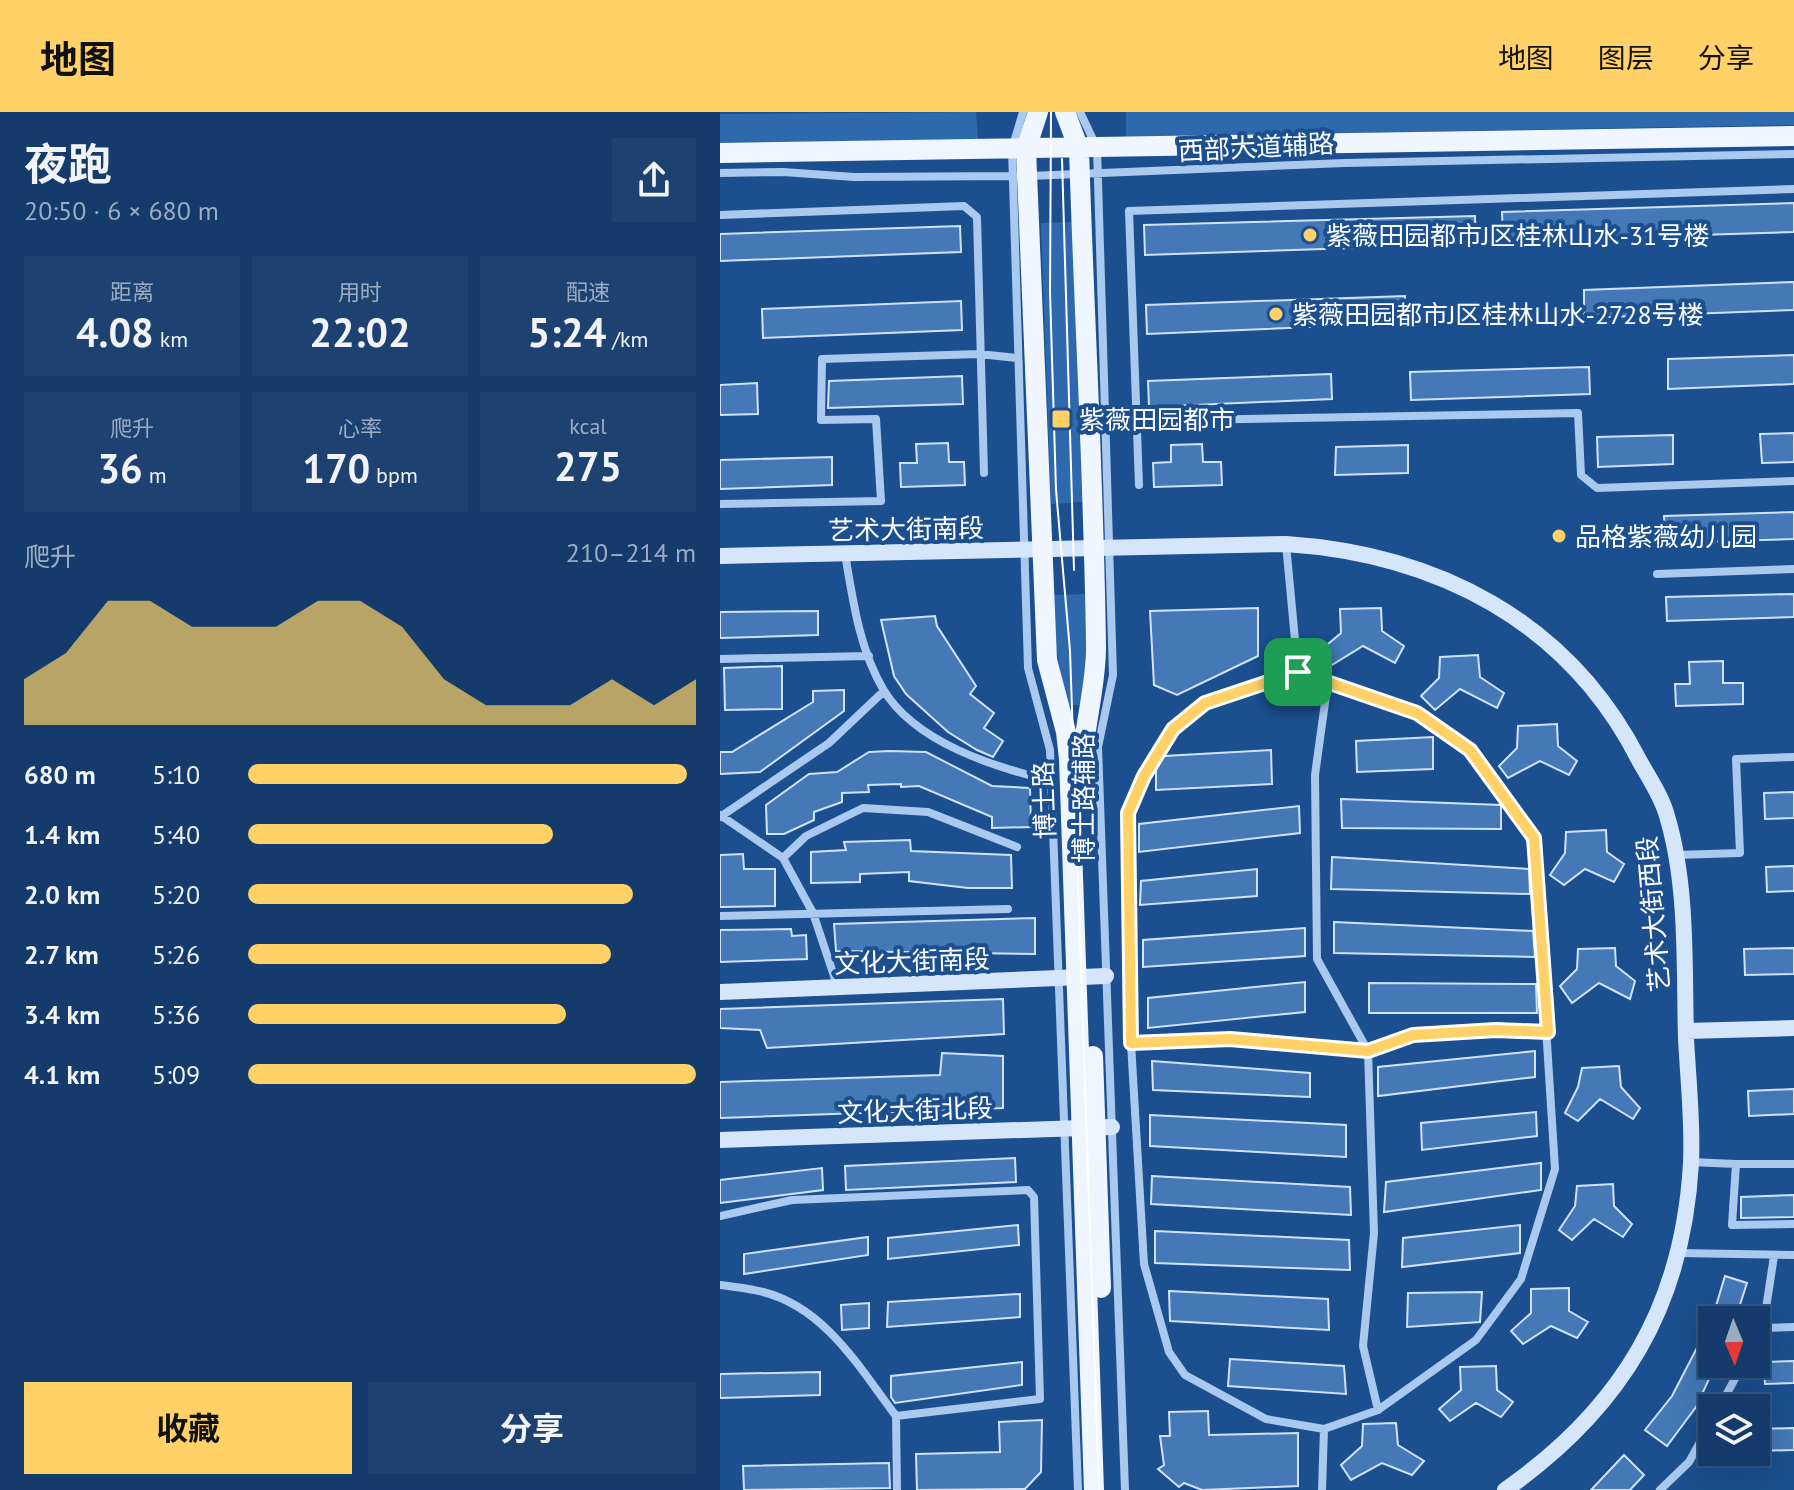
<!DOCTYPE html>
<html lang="zh">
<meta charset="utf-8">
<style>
:root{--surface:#143b6b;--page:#1d4271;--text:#f1f3f6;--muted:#9dadc1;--line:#33557e;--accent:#ffd166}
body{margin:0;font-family:"PT Sans","Noto Sans SC",sans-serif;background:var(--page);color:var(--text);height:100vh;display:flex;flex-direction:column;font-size:30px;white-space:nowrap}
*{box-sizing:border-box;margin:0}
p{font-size:26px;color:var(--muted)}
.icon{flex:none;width:44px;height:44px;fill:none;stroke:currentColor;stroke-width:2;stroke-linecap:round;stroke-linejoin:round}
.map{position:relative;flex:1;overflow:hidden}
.panel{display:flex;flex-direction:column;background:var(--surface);width:720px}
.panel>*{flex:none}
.needle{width:52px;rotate:178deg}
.buttons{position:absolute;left:978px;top:1194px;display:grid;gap:16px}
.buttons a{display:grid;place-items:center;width:72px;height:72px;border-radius:0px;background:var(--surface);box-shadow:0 8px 32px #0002,0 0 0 2px var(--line);font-size:40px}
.pin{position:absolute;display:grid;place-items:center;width:68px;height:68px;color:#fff;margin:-34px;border-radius:16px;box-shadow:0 4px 12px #0006}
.round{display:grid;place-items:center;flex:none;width:84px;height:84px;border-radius:0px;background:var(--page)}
.overview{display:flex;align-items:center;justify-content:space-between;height:136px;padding:0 24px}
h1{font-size:44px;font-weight:700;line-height:60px}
.stats{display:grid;grid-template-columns:repeat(3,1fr);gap:12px;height:136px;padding:8px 24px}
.stats div{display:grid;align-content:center;border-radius:0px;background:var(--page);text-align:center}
.stats b{font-size:40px;font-weight:700}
.stats small{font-size:22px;font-weight:400}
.stats p{font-size:22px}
.chart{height:224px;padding:16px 24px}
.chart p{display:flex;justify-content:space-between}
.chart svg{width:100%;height:144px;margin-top:8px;fill:var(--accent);opacity:.7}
.button{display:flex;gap:16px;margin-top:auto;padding:16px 24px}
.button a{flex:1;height:92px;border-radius:0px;background:var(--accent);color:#111;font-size:32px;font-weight:700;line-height:92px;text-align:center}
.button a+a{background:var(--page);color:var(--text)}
ul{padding:0 24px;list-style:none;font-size:26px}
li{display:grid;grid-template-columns:128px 96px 1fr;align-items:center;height:60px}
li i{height:20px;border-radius:10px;background:var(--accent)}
header{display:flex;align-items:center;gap:48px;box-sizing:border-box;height:112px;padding:0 40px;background:var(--accent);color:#111}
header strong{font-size:38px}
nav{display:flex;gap:44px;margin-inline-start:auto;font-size:28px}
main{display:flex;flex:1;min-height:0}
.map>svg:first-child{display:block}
.green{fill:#2e69ad}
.building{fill:#4478b7;stroke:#cfe3fa;stroke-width:2}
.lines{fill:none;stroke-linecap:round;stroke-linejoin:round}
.street{stroke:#a9c9ee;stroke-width:8}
.secondary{stroke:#d6e6fa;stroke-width:16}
.primary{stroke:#f0f6ff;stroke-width:20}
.tram{stroke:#fff;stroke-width:2}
.route-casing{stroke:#fff;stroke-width:16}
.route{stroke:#ffd166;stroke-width:10}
.poi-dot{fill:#ffd166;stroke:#1b4f8f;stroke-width:3}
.labels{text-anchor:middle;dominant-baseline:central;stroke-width:8;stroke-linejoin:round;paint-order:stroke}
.street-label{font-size:26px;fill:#fff;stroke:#1b4f8f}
.poi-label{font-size:26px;fill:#fff;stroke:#1b4f8f;text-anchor:start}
</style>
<header>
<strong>地图</strong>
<nav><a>地图</a><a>图层</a><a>分享</a></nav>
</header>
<main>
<section class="panel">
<div class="overview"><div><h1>夜跑</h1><p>20:50 · 6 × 680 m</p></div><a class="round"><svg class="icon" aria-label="share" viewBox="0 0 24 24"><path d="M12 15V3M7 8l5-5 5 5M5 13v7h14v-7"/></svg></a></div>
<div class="stats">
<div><p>距离</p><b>4.08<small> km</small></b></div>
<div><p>用时</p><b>22:02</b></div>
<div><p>配速</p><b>5:24<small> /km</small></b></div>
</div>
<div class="stats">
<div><p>爬升</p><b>36<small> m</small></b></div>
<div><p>心率</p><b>170<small> bpm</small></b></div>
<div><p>kcal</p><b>275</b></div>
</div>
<div class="chart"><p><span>爬升</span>210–214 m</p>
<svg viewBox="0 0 160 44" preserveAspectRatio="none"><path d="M0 44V30L10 22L20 6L30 6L40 14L50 14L60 14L70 6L80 6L90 14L100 30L110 38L120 38L130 38L140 30L150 38L160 30V44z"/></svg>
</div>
<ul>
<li><b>680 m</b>5:10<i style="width:98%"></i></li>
<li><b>1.4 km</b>5:40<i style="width:68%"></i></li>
<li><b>2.0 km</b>5:20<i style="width:86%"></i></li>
<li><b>2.7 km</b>5:26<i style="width:81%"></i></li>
<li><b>3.4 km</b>5:36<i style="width:71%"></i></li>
<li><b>4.1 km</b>5:09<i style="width:100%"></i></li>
</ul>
<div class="button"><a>收藏</a><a>分享</a></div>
</section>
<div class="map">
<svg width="1074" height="1378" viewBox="0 0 1074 1378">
<rect width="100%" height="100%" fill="#1b4f8f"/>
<!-- green -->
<path class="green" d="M 256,0 L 258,27 L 0,32 L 0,2 Z
M 406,0 L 1074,0 L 1074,13 L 406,25 Z
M 352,110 L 362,390 L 331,392 L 321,111 Z
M 365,482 L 366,535 L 362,593 L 346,593 L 336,535 L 333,483 Z"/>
<!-- building -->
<path class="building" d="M 1074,91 L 1074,120 L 783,129 L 782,100 Z
M 755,104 L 756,132 L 425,143 L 424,113 Z
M 240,114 L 241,140 L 0,149 L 0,122 Z
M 1074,170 L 1074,198 L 864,206 L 864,178 Z
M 685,184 L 685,211 L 427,222 L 426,193 Z
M 241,189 L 242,218 L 43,226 L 42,197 Z
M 1074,243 L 1074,272 L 948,277 L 948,247 Z
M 869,255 L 870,282 L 691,288 L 690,260 Z
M 611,262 L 612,287 L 429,295 L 428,269 Z
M 242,264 L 243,292 L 108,296 L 109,269 Z
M 37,271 L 38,302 L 0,303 L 0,273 Z
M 1074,321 L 1074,350 L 1042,351 L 1040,322 Z
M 953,323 L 953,352 L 878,355 L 877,325 Z
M 228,331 L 229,350 L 244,350 L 245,373 L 181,375 L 180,351 L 197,351 L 196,332 Z
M 482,332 L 483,350 L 501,350 L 502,373 L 434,375 L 433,351 L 451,350 L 451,333 Z
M 688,333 L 688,361 L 615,363 L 616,335 Z
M 112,345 L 112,373 L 0,377 L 0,348 Z
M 1074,400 L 1074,427 L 945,431 L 944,404 Z
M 1074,482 L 1074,505 L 947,509 L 946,485 Z
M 538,496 L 538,544 L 457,583 L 434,573 L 430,499 Z
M 661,496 L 662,519 L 684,534 L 675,551 L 643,534 L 612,553 L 601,538 L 621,521 L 620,497 Z
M 98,499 L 98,523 L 0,526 L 0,500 Z
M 215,504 L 217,514 L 256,574 L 250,582 L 274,601 L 264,616 L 283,629 L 273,645 L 257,638 L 228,620 L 186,582 L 174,564 L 161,508 Z
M 758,543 L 760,565 L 784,581 L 777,596 L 740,577 L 715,598 L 701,584 L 719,566 L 720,545 Z
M 1003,549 L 1003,571 L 1023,571 L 1023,592 L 956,594 L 955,572 L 970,572 L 969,550 Z
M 62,554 L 62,597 L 5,598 L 4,556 Z
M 124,578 L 124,599 L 40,660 L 0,662 L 0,640 L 12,640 L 93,590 L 93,579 Z
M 837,612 L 838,634 L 857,649 L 849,663 L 820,649 L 788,666 L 779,654 L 797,636 L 798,614 Z
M 713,625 L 713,657 L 637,660 L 636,629 Z
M 551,638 L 552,672 L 436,678 L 436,657 L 444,644 Z
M 170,639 L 206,640 L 272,674 L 310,676 L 311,715 L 272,716 L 272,705 L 199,674 L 181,675 L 181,672 L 148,673 L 149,680 L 122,681 L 122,690 L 94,700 L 94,708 L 64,722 L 47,722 L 46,693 L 89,662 L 117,660 L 149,640 Z
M 1074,680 L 1074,706 L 1045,707 L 1044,681 Z
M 621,687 L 781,693 L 781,717 L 622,716 Z
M 579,694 L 580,721 L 419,740 L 419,712 Z
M 886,718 L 887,740 L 904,752 L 894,770 L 865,757 L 844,773 L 830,763 L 845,741 L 846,720 Z
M 190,728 L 191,739 L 291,743 L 292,776 L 248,776 L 189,769 L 189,760 L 140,762 L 140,770 L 91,771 L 91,740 L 126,738 L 124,730 Z
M 23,742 L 24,757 L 55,757 L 55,794 L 0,795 L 0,743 Z
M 612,745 L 809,757 L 810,782 L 611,777 Z
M 1074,754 L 1074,779 L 1047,780 L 1046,755 Z
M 537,757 L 537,784 L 420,793 L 421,769 Z
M 315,806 L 315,842 L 116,839 L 114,812 Z
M 614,810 L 813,819 L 815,845 L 614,841 Z
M 585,816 L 585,844 L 423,855 L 423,828 Z
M 71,817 L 72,824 L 86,823 L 87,847 L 0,850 L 0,818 Z
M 895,836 L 896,854 L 915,869 L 910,887 L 879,871 L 852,891 L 840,874 L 857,857 L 858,837 Z
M 1074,836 L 1074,862 L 1025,863 L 1024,837 Z
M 585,870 L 585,900 L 428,916 L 428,886 Z
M 649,871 L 816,872 L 817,901 L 649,901 Z
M 283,887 L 284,922 L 47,936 L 40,918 L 0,916 L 0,897 Z
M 815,939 L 815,965 L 658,984 L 658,955 Z
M 222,941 L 283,944 L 283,996 L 0,1006 L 0,970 L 220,963 Z
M 432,949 L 590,961 L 590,985 L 433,978 Z
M 899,954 L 901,975 L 920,996 L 913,1007 L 880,987 L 858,1009 L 845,1001 L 858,975 L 862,956 Z
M 1074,977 L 1074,1002 L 1029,1004 L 1028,979 Z
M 816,1000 L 817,1024 L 702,1038 L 701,1011 Z
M 430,1003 L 626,1013 L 626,1045 L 430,1034 Z
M 295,1046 L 296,1070 L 126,1078 L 125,1054 Z
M 821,1051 L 821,1078 L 664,1100 L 666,1070 Z
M 102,1056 L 103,1078 L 0,1091 L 0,1068 Z
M 432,1064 L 630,1075 L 631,1103 L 431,1092 Z
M 893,1072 L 894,1094 L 912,1112 L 903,1125 L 874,1107 L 852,1128 L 839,1118 L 855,1094 L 857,1074 Z
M 1074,1083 L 1074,1105 L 1021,1106 L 1021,1085 Z
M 298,1113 L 299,1133 L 168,1147 L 168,1126 Z
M 800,1113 L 800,1141 L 682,1155 L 683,1126 Z
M 435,1119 L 629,1128 L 630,1158 L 435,1151 Z
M 148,1125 L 148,1143 L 24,1162 L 24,1142 Z
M 1005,1164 L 1027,1171 L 1015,1208 L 992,1208 L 992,1252 L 996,1252 L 976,1295 L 947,1334 L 925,1318 L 952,1284 L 992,1207 Z
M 849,1176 L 849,1199 L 868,1210 L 857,1226 L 831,1214 L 803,1232 L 791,1219 L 811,1201 L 811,1177 Z
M 449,1179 L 608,1187 L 609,1218 L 450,1209 Z
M 762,1180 L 760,1210 L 687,1215 L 688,1181 Z
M 300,1182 L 300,1205 L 167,1215 L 168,1190 Z
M 149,1191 L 149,1216 L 122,1218 L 121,1193 Z
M 510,1247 L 624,1254 L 626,1282 L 508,1274 Z
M 1074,1249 L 1074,1271 L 1045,1272 L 1044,1250 Z
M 302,1250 L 302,1273 L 175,1291 L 171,1285 L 171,1264 Z
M 776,1254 L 777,1278 L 793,1290 L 781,1305 L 756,1291 L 730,1309 L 719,1297 L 741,1278 L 740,1255 Z
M 100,1260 L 100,1283 L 0,1286 L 0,1262 Z
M 488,1299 L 489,1323 L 578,1321 L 578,1374 L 482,1378 L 464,1371 L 459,1375 L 438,1357 L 444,1353 L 440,1324 L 450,1324 L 449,1300 Z
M 322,1308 L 321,1360 L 305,1377 L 197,1378 L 196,1342 L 280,1340 L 279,1310 Z
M 676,1311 L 678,1333 L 704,1349 L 692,1363 L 662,1351 L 631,1368 L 621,1353 L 642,1334 L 643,1312 Z
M 1074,1316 L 1074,1338 L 1036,1339 L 1036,1317 Z
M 904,1343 L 924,1363 L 910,1378 L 871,1378 Z
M 169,1351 L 170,1376 L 24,1378 L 23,1354 Z"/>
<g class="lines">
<!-- street -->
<path class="street" d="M 303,0 L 292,37 L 308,556 L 330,638 L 358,1378
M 360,0 L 377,36 L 393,563 L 378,635 L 405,1378
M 0,61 L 63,60 L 134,65 L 295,64
M 309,64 L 624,51 L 1074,42
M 0,103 L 244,94 L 257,105 L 264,361
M 469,308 L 858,301 L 861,363 L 877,376 L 1074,369
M 419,373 L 409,99 L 1074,77
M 0,392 L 161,389 L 156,307 L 101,308 L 102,247 L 259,242 L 297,246
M 566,432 L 578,560
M 125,442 C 133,488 139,536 163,577 C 195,631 275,655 331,669
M 937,462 L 1074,457
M 0,547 L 149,544
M 578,560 L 697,601 L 750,638 L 814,726 L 835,1057 L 801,1167 L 756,1228 L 658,1298 L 604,1317 L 546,1307 L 465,1263 L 449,1240 L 424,1152 L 411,931 L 408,701 L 424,664 L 453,617 L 485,591 Z
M 608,569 L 595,663 L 597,847 L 648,939 L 654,1121 L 643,1234 L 658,1298
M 0,703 L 63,746 L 93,801 L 118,876
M 0,705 L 109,631 L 164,579
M 956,743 L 1020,741 L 1016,647 L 1074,645
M 63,746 L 86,724 L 143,696 L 208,700 L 297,735
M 0,804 L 288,797
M 411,931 L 510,927 L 648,939 L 693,923 L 776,918 L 828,920
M 971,1050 L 1016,1052
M 1074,1052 L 1016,1052 L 1012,1113 L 1074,1112
M 0,1104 L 72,1088 L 308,1078 L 314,1085 L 320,1287 L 176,1304 L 177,1378
M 959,1141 L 1074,1143
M 0,1173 C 14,1175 29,1176 43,1180 C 106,1196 140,1257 176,1304
M 1043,1216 L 1074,1215
M 1036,1229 L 1043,1216 L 1054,1144
M 999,1296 L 1023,1252
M 602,1378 L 604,1317
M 940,1378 L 969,1350 L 992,1309"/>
<!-- secondary -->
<path class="secondary" d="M 0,444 L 566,432 C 717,442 848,509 919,648 C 929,666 942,685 947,704 C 968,774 964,854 966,926 C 968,967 973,1010 971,1051 C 963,1194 902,1296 785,1378
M 0,880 L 386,864
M 966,919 L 1074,916
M 0,1028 L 392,1015"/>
<!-- primary -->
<path class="primary" d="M 318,0 L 306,37 L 327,548 L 346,620 L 349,647 L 374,1378
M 345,0 L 359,37 C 364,203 374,369 376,535 C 376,580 361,622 362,668
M 0,41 L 1074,24
M 373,944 L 381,1176"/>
<!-- tram -->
<path class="tram" d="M 331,0 L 330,180 L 336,378 L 350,539 L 379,1378
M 342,47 L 354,458"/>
</g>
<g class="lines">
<!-- route casing -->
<g class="route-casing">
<path id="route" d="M 578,560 L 697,601 L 750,638 L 814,726 L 828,920 L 776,918 L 693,923 L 648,939 L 510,927 L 411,931 L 408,701 L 424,664 L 453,617 L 485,591 Z"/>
</g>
<!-- route -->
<use href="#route" class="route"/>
</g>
<!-- markers -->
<g class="poi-dot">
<circle cx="590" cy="123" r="8"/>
<circle cx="556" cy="202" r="8"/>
<rect x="331" y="297" width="20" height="20" rx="4"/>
<circle cx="839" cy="424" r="8"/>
</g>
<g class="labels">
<!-- street labels -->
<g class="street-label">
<text transform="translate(536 35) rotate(-3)">西部大道辅路</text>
<text transform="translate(186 417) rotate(-1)">艺术大街南段</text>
<text transform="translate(363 686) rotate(-90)">博士路辅路</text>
<text transform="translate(324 688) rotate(-92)">博士路</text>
<text transform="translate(933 802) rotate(-95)">艺术大街西段</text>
<text transform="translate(192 849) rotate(-2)">文化大街南段</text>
<text transform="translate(195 998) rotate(-2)">文化大街北段</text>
</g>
<!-- poi labels -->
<g class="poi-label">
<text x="606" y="123">紫薇田园都市J区桂林山水-31号楼</text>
<text x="572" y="202">紫薇田园都市J区桂林山水-2728号楼</text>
<text x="359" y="307">紫薇田园都市</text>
<text x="855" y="424">品格紫薇幼儿园</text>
</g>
</g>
</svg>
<div class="buttons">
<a><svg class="needle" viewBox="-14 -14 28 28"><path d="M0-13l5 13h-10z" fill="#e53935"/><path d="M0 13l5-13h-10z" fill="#9dadc1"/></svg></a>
<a><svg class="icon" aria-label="layers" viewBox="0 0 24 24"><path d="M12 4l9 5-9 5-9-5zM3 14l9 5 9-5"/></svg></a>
</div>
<div class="pin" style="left:578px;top:560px;background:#1e9e55"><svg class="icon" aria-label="arrive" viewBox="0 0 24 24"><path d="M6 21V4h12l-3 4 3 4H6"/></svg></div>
</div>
</main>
